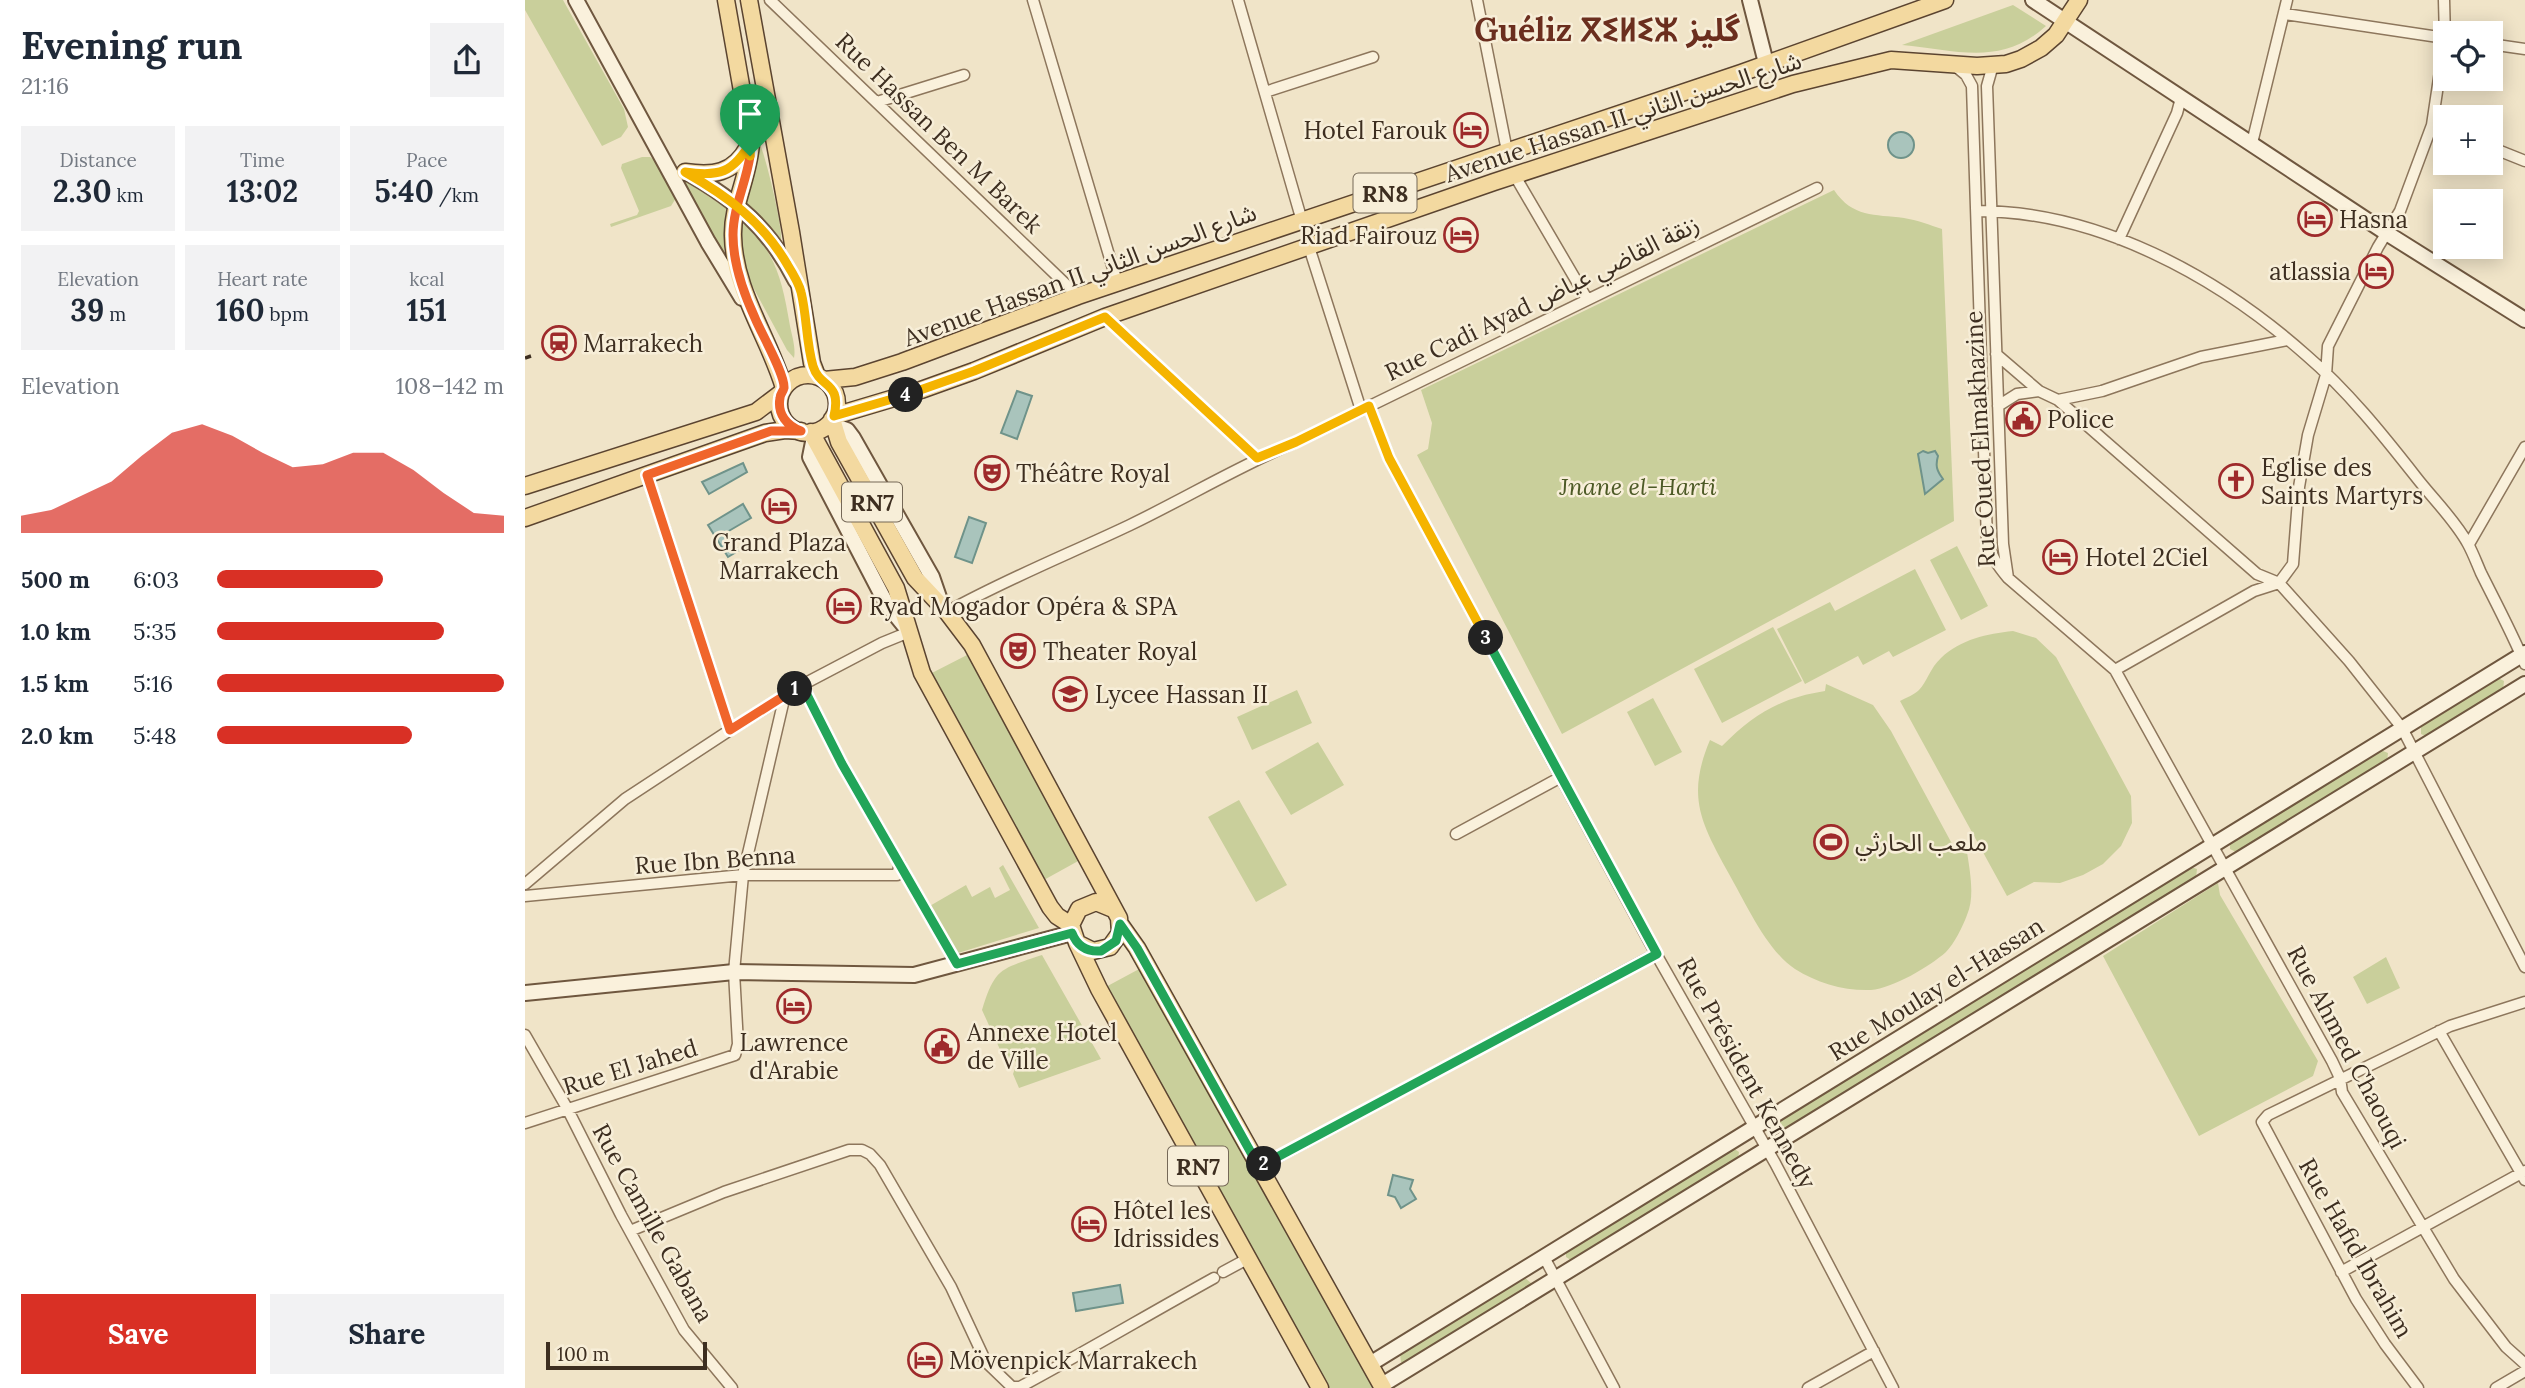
<!DOCTYPE html>
<meta charset="utf-8">
<style>
:root{--surface:#fff;--page:#f2f2f3;--text:#1f2937;--muted:#747a83;--accent:#d93025}
body{margin:0;font-family:Lora,"Noto Sans Arabic","Noto Sans Tifinagh",serif;background:var(--page);color:var(--text);height:100vh;display:flex;flex-direction:column;font-size:26px;white-space:nowrap}
*{box-sizing:border-box;margin:0}
p{font-size:23px;color:var(--muted)}
.icon{flex:none;width:38px;height:38px;fill:none;stroke:currentColor;stroke-width:2;stroke-linecap:round;stroke-linejoin:round}
.map{position:relative;flex:1;overflow:hidden}
.side{display:flex;flex-direction:column;background:var(--surface);width:525px}
.side>*{flex:none}
.controls{position:absolute;left:1908px;top:21px;display:grid;gap:14px}
.controls a{display:grid;place-items:center;width:70px;height:70px;border-radius:0px;background:var(--surface);box-shadow:0 4px 18px #0003;font-size:35px}
.scale{position:absolute;left:21px;bottom:18px;width:161px;box-sizing:border-box;padding-left:7px;border:4px solid #3d2e20;border-top:0;font-size:19px;line-height:24px;white-space:nowrap;color:#3d2e20;-webkit-text-stroke:5px #f7eed8;paint-order:stroke}
.pin{position:absolute;display:grid;place-items:center;width:60px;height:60px;color:#fff;margin:-72px -30px;border-radius:50% 50% 50% 0;rotate:-45deg;box-shadow:0 0 7px #0007}
.pin .icon{rotate:45deg}
.km{position:absolute;width:35px;height:35px;margin:-18px;border-radius:50%;background:#222;color:#fff;font-size:19px;line-height:35px;text-align:center}
.round{display:grid;place-items:center;flex:none;width:74px;height:74px;border-radius:0px;background:var(--page)}
.summary{display:flex;align-items:center;justify-content:space-between;height:119px;padding:0 21px}
h1{font-size:38px;font-weight:700;line-height:52px}
.stats{display:grid;grid-template-columns:repeat(3,1fr);gap:10px;height:119px;padding:7px 21px}
.stats div{display:grid;align-content:center;border-radius:0px;background:var(--page);text-align:center}
.stats b{font-size:30px;font-weight:700}
.stats small{font-size:19px;font-weight:400}
.stats p{font-size:19px}
.chart{height:196px;padding:14px 21px}
.chart p{display:flex;justify-content:space-between}
.chart svg{width:100%;height:126px;margin-top:7px;fill:var(--accent);opacity:.7}
.action{display:flex;gap:14px;margin-top:auto;padding:14px 21px}
.action a{flex:1;height:80px;border-radius:0px;background:var(--accent);color:#fff;font-size:28px;font-weight:700;line-height:80px;text-align:center}
.action a+a{background:var(--page);color:var(--text)}
ul{padding:0 21px;list-style:none;font-size:23px}
li{display:grid;grid-template-columns:112px 84px 1fr;align-items:center;height:52px}
li i{height:18px;border-radius:9px;background:var(--accent)}
main{display:flex;flex:1;min-height:0}
.map>svg:first-child{display:block}
.green{fill:#c9cf9b}
.water{fill:#a9c4bc;stroke:#6f938a;stroke-width:2}
.lines{fill:none;stroke-linecap:round;stroke-linejoin:round}
.street-casing{stroke:#8d765c;stroke-width:13}
.secondary-casing{stroke:#6f573f;stroke-width:18}
.primary-casing{stroke:#5b4430;stroke-width:19}
.street{stroke:#faf1dc;stroke-width:10}
.secondary{stroke:#faf1dc;stroke-width:14}
.primary{stroke:#f3d9a0;stroke-width:16}
.rail{stroke:#3d2e20;stroke-width:3.5;stroke-dasharray:12 12;stroke-linecap:butt}
.split-1-casing{stroke:#fff;stroke-width:14}
.split-2-casing{stroke:#fff;stroke-width:14}
.split-3-casing{stroke:#fff;stroke-width:14}
.split-4-casing{stroke:#fff;stroke-width:14}
.split-5-casing{stroke:#fff;stroke-width:14}
.split-1{stroke:#f0652b;stroke-width:9}
.split-2{stroke:#22a559;stroke-width:9}
.split-3{stroke:#22a559;stroke-width:9}
.split-4{stroke:#f5b400;stroke-width:9}
.split-5{stroke:#f5b400;stroke-width:9}
.labels{text-anchor:middle;dominant-baseline:central;stroke-width:5;stroke-linejoin:round;paint-order:stroke}
.shield{fill:#f7eed8;stroke:#756857;stroke-width:2}
.shield-label{font-size:23px;font-weight:bold;fill:#3d2e20}
.street-label{font-size:24px;fill:#3d2e20;stroke:#f7eed8}
.poi-label{font-size:24px;fill:#3d2e20;stroke:#f7eed8;text-anchor:start}
.park-label{font-size:24px;font-style:italic;fill:#4d5a26;stroke:#f7eed8}
.district-label{font-size:32px;font-weight:bold;fill:#6b2e1e;stroke:#f7eed8}
</style>
<main>
<section class="side">
<div class="summary"><div><h1>Evening run</h1><p>21:16</p></div><a class="round"><svg class="icon" aria-label="share" viewBox="0 0 24 24"><path d="M12 15V3M7 8l5-5 5 5M5 13v7h14v-7"/></svg></a></div>
<div class="stats">
<div><p>Distance</p><b>2.30<small> km</small></b></div>
<div><p>Time</p><b>13:02</b></div>
<div><p>Pace</p><b>5:40<small> /km</small></b></div>
</div>
<div class="stats">
<div><p>Elevation</p><b>39<small> m</small></b></div>
<div><p>Heart rate</p><b>160<small> bpm</small></b></div>
<div><p>kcal</p><b>151</b></div>
</div>
<div class="chart"><p><span>Elevation</span>108–142 m</p>
<svg viewBox="0 0 160 44" preserveAspectRatio="none"><path d="M0 44V38L10 36L20 31L30 26L40 17L50 9L60 6L70 10L80 16L90 21L100 20L110 16L120 16L130 22L140 30L150 37L160 38V44z"/></svg>
</div>
<ul>
<li><b>500 m</b>6:03<i style="width:58%"></i></li>
<li><b>1.0 km</b>5:35<i style="width:79%"></i></li>
<li><b>1.5 km</b>5:16<i style="width:100%"></i></li>
<li><b>2.0 km</b>5:48<i style="width:68%"></i></li>
</ul>
<div class="action"><a>Save</a><a>Share</a></div>
</section>
<div class="map">
<svg width="2000" height="1388" viewBox="0 0 2000 1388">
<rect width="100%" height="100%" fill="#f0e4c8"/>
<!-- green -->
<path class="green" d="M 0,0 L 38,0 L 99,109 L 103,127 L 96,137 L 77,146 L 0,10 Z
M 1488,5 L 1521,26 C 1476,67 1432,50 1377,45 Z
M 234,142 C 240,153 258,228 256,239 L 253,239 L 241,222 L 218,202 L 232,143 Z
M 117,157 L 125,157 L 132,162 L 151,198 L 146,206 L 86,227 L 85,224 L 112,215 L 114,211 L 96,168 L 97,164 Z
M 156,178 L 201,208 L 199,257 L 156,183 Z
M 1309,190 C 1328,218 1349,214 1379,218 C 1392,220 1405,225 1417,229 L 1429,521 L 1037,734 L 892,455 L 903,449 L 907,423 L 896,390 Z
M 216,218 C 251,253 257,279 265,326 C 267,336 271,348 269,358 L 262,350 L 223,278 L 214,245 Z
M 1432,546 L 1463,606 L 1436,620 L 1405,560 Z
M 1390,569 L 1421,630 L 1368,657 L 1364,651 L 1338,665 L 1333,656 L 1280,684 L 1252,629 L 1305,602 L 1310,611 Z
M 1248,627 L 1277,681 L 1197,723 L 1169,669 Z
M 1488,631 L 1511,638 L 1531,657 L 1606,796 L 1607,823 L 1596,846 L 1578,864 L 1558,875 L 1535,883 L 1509,882 L 1482,896 L 1375,701 C 1381,698 1390,694 1394,690 C 1402,682 1405,668 1416,658 C 1436,639 1462,634 1488,631 Z
M 442,655 L 555,860 L 517,881 L 403,675 Z
M 1971,677 L 1979,681 L 1978,690 L 1903,737 L 1896,734 L 1896,725 Z
M 1301,684 L 1348,705 L 1366,731 L 1432,853 L 1442,852 C 1445,872 1450,897 1442,915 C 1438,926 1429,944 1421,952 C 1404,967 1368,988 1346,990 C 1319,991 1292,983 1270,969 C 1242,951 1220,902 1204,874 C 1176,823 1161,797 1185,740 L 1197,746 C 1229,714 1255,698 1300,691 Z
M 772,690 L 787,723 L 727,750 L 712,717 Z
M 1128,698 L 1157,752 L 1130,766 L 1102,712 Z
M 793,742 L 819,785 L 766,815 L 740,772 Z
M 1853,749 L 1863,753 L 1862,762 L 1713,853 L 1705,849 L 1705,841 Z
M 714,800 L 762,885 L 731,902 L 683,817 Z
M 478,865 L 514,928 L 433,953 L 428,951 L 403,907 L 441,885 L 447,897 L 465,887 L 470,898 L 485,890 L 474,868 Z
M 1663,866 L 1672,869 L 1671,878 L 1260,1132 L 1252,1128 L 1252,1119 Z
M 1693,883 L 1695,895 L 1793,1061 L 1788,1076 L 1674,1136 L 1578,956 Z
M 517,955 L 576,1059 L 494,1088 L 488,1074 L 492,1062 L 478,1056 L 457,1010 C 470,967 476,969 517,955 Z
M 1861,957 L 1875,988 L 1842,1004 L 1828,977 Z
M 616,968 L 851,1388 L 800,1388 L 577,989 Z
M 1208,1148 L 1214,1152 L 1213,1159 L 1047,1261 L 1041,1257 L 1041,1250 Z
M 999,1277 L 1006,1283 L 1006,1288 L 880,1364 L 876,1362 L 875,1354 Z"/>
<!-- water -->
<path class="water" d="M1363 145a13 13 0 1 1 26 0a13 13 0 1 1-26 0Z
M 492,391 L 507,396 L 492,439 L 476,433 Z
M 1398,451 L 1403,453 L 1410,451 L 1413,456 C 1410,466 1412,471 1418,479 L 1400,494 L 1393,454 Z
M 218,463 L 222,472 L 184,494 L 177,482 Z
M 218,504 L 226,518 L 202,532 L 213,551 L 203,557 L 183,525 Z
M 444,517 L 461,523 L 447,563 L 430,557 Z
M 868,1175 L 888,1180 L 885,1189 L 891,1199 L 876,1208 L 870,1197 L 863,1195 Z
M 595,1285 L 598,1303 L 551,1311 L 548,1293 Z"/>
<g class="lines">
<!-- street casing -->
<g class="street-casing">
<path id="street" d="M 245,0 L 553,296
M 508,0 L 592,282
M 713,0 L 777,221
M 952,0 L 982,151
M 1760,14 L 1920,38
M 1965,44 L 2000,49
M 1468,65 L 1462,86 L 1478,544 L 1483,578
M 1430,66 L 1441,75 L 1447,86 L 1462,541 C 1466,556 1473,566 1483,578 L 1590,670 L 1807,1061 L 1815,1078 L 1817,1092 L 1929,1279 L 1981,1347 L 2000,1364
M 740,92 L 848,57
M 352,102 L 439,75
M 1907,125 L 1920,130
M 1727,143 L 1762,0
M 1965,147 L 2000,161
M 990,176 L 1062,299
M 1452,211 C 1573,211 1692,276 1781,355 C 1822,390 1858,435 1891,477 C 1908,499 1930,520 1943,544 C 1948,553 1952,564 1956,573 C 1971,603 1987,633 2000,664
M 1594,239 L 1652,113 L 1656,98
M 784,247 L 836,410
M 580,317 L 732,458
M 1471,354 L 1514,391 L 1533,400 L 1732,574 L 1754,583 L 1824,661 L 1877,728 L 2000,967
M 1533,400 L 1577,391 L 1676,357 L 1762,340
M 844,406 L 864,458 L 1131,954 L 1250,1163 L 1368,1388
M 1473,406 L 1492,394 L 1514,391
M 122,475 L 205,730
M 1944,544 L 2000,447
M 1754,583 L 1768,564 L 1774,487 L 1783,435 L 1801,375 L 1803,346 L 1853,247 L 1875,211 L 1907,125 L 1920,38 L 1919,0
M 422,612 C 481,579 544,554 605,525 C 661,498 714,466 771,442 L 1292,188
M 1590,670 L 1729,591 L 1754,583
M 277,685 L 317,764 L 432,964
M 931,834 L 1036,777
M 0,884 L 100,799 L 205,730 L 277,685 L 357,643 L 384,632
M 0,896 L 218,875 L 372,875 L 375,864
M 1914,1031 L 2000,1180
M 0,1035 L 42,1108 L 96,1215 L 159,1330 L 207,1388
M 0,1123 L 210,1055 L 213,1044 L 209,972 L 218,875 L 260,695
M 734,1167 L 1131,954
M 105,1231 L 199,1192 L 324,1150 L 337,1150 L 345,1154 L 355,1165 L 426,1287 L 461,1362 L 487,1387 L 495,1387 C 560,1352 624,1314 689,1278
M 1019,1257 L 1089,1388
M 698,1272 L 724,1258
M 1816,1272 L 2000,1171
M 1283,1388 L 1349,1351
M 1893,1388 L 1860,1344 L 1831,1299 L 1737,1122 L 1743,1115 L 1925,1026 L 2000,1002
M 1971,1388 L 2000,1371"/>
</g>
<!-- secondary casing -->
<g class="secondary-casing">
<path id="secondary" d="M 51,0 L 183,242 L 217,298
M 1225,0 L 1241,63
M 1508,0 L 1863,234 L 2000,320
M 161,172 C 212,201 244,228 271,281
M 308,425 L 322,430 L 328,438 L 407,577 L 417,606
M 289,437 L 285,457 L 361,603 L 382,629
M 0,993 L 209,972 L 389,975 L 547,933
M 845,1364 L 2000,653
M 857,1385 L 2000,684"/>
</g>
<!-- primary casing -->
<g class="primary-casing">
<path id="primary" d="M 201,0 L 226,142 C 225,174 207,204 208,236 C 209,291 244,337 259,388
M 224,0 L 266,232 L 287,363 L 292,376
M 160,172 C 188,176 208,174 223,147
M254 404a29 29 0 1 1 58 0a29 29 0 1 1-58 0Z
M 299,380 L 330,377 L 377,362 L 553,296 L 1216,73 L 1420,0
M 309,416 L 396,390 L 449,371 L 580,317 L 969,182 L 1268,84 L 1366,60 L 1452,66 L 1481,64 L 1496,59 L 1516,48 L 1531,35 L 1554,0
M 307,419 L 314,442 L 390,578 L 422,612 L 447,645 L 594,918 L 595,933 L 585,947 L 568,951 L 552,943 L 546,925 L 554,909 L 571,902 L 588,909
M 286,432 L 371,588 L 397,673 L 525,907 L 532,916 L 546,925
M 0,486 L 231,412 L 256,393
M 0,518 L 240,433 L 260,430 L 276,431
M 595,924 L 612,948 L 858,1388
M 552,943 L 574,989 L 795,1388"/>
</g>
<!-- street -->
<use href="#street" class="street"/>
<!-- secondary -->
<use href="#secondary" class="secondary"/>
<!-- primary -->
<use href="#primary" class="primary"/>
<!-- rail -->
<path class="rail" d="M 0,358 L 6,356"/>
</g>
<g class="lines">
<!-- split-1 casing -->
<g class="split-1-casing">
<path id="split-1" d="M 225,156 C 221,183 208,208 208,235 C 208,264 218,292 230,318 C 236,333 260,374 259,388 C 258,392 255,394 255,398 C 252,414 262,426 276,431 L 246,431 L 122,475 L 205,730 L 270,689"/>
</g>
<!-- split-2 casing -->
<g class="split-2-casing">
<path id="split-2" d="M 270,689 L 277,685 L 317,764 L 432,964 L 547,933 C 552,946 562,952 576,951 L 591,941 L 595,924 L 612,948 L 734,1167 L 739,1164"/>
</g>
<!-- split-3 casing -->
<g class="split-3-casing">
<path id="split-3" d="M 739,1164 L 1132,954 L 961,638"/>
</g>
<!-- split-4 casing -->
<g class="split-4-casing">
<path id="split-4" d="M 381,395 L 449,371 L 580,317 L 732,458 L 771,442 L 844,406 L 864,458 L 961,638"/>
</g>
<!-- split-5 casing -->
<g class="split-5-casing">
<path id="split-5" d="M 225,156 L 226,142 C 208,173 194,177 160,172 C 202,196 237,221 262,264 C 267,272 274,283 276,292 C 282,316 281,342 288,366 C 295,389 317,381 309,416 L 381,395"/>
</g>
<!-- split-1 -->
<use href="#split-1" class="split-1"/>
<!-- split-2 -->
<use href="#split-2" class="split-2"/>
<!-- split-3 -->
<use href="#split-3" class="split-3"/>
<!-- split-4 -->
<use href="#split-4" class="split-4"/>
<!-- split-5 -->
<use href="#split-5" class="split-5"/>
</g>
<!-- icons -->
<defs>
<g id="hotel-ring" transform="scale(1.75)"><circle r="9.5" fill="#f7eed8" stroke="#9e2a2b" stroke-width="1.5"/><path d="M-6-4.5h1.5V1H6V5H4.5V3h-9V5H-6ZM-4 0a1.8 1.8 0 1 1 3.6 0ZM.5 0V-2.5h3Q6-2.5 6 0Z" fill="#9e2a2b"/></g>
<g id="station-ring" transform="scale(1.75)"><circle r="9.5" fill="#f7eed8" stroke="#9e2a2b" stroke-width="1.5"/><path d="M-3-6H3Q5-6 5-4V2Q5 4 3 4L4.5 6H3L1.5 4h-3L-3 6H-4.5L-3 4Q-5 4-5 2V-4Q-5-6-3-6ZM-3.5-4v3h7v-3ZM-3.5 1v1.5H-2V1ZM2 1v1.5H3.5V1Z" fill="#9e2a2b"/></g>
<g id="civic-ring" transform="scale(1.75)"><circle r="9.5" fill="#f7eed8" stroke="#9e2a2b" stroke-width="1.5"/><path d="M-.6-6.5H3V-4.5H.6V-3L4-1V1h2V6H-6V1h2V-1L-.6-3ZM-1.2 2.5V6h2.4V2.5Z" fill="#9e2a2b"/></g>
<g id="theatre-ring" transform="scale(1.75)"><circle r="9.5" fill="#f7eed8" stroke="#9e2a2b" stroke-width="1.5"/><path d="M-5-5.5Q0-4 5-5.5V0Q5 5 0 6Q-5 5-5 0ZM-3.3-2.5H-1v1.5H-3.3ZM1-2.5H3.3v1.5H1ZM-2.8 1Q0 5.5 2.8 1Z" fill="#9e2a2b"/></g>
<g id="church-ring" transform="scale(1.75)"><circle r="9.5" fill="#f7eed8" stroke="#9e2a2b" stroke-width="1.5"/><path d="M-1.2-6h2.4v3.5h3.3v2.4h-3.3V6h-2.4V-.1h-3.3v-2.4h3.3Z" fill="#9e2a2b"/></g>
<g id="school-ring" transform="scale(1.75)"><circle r="9.5" fill="#f7eed8" stroke="#9e2a2b" stroke-width="1.5"/><path d="M0-5L7-2L0 1L-7-2ZM-4 1L0 2.5L4 1V4Q0 6-4 4Z" fill="#9e2a2b"/></g>
<g id="stadium-ring" transform="scale(1.75)"><circle r="9.5" fill="#f7eed8" stroke="#9e2a2b" stroke-width="1.5"/><path d="M0-5a6.5 5 0 1 0 0 10a6.5 5 0 1 0 0-10ZM-3.5-1.8h7v3.6h-7Z" fill="#9e2a2b"/></g>
</defs>
<g fill-rule="evenodd">
<use href="#hotel-ring" x="946" y="130"/>
<use href="#hotel-ring" x="1790" y="219"/>
<use href="#hotel-ring" x="936" y="235"/>
<use href="#hotel-ring" x="1851" y="271"/>
<use href="#station-ring" x="34" y="343"/>
<use href="#civic-ring" x="1498" y="419"/>
<use href="#theatre-ring" x="467" y="473"/>
<use href="#church-ring" x="1711" y="481"/>
<use href="#hotel-ring" x="254" y="506"/>
<use href="#hotel-ring" x="1535" y="557"/>
<use href="#hotel-ring" x="319" y="606"/>
<use href="#theatre-ring" x="493" y="651"/>
<use href="#school-ring" x="545" y="694"/>
<use href="#stadium-ring" x="1306" y="842"/>
<use href="#hotel-ring" x="269" y="1006"/>
<use href="#civic-ring" x="417" y="1046"/>
<use href="#hotel-ring" x="564" y="1224"/>
<use href="#hotel-ring" x="400" y="1360"/>
</g>
<g class="labels">
<!-- shield labels -->
<g class="shield">
<rect x="828.5" y="173.5" width="63" height="39" rx="5"/>
<rect x="317" y="482.5" width="60" height="39" rx="5"/>
<rect x="643" y="1146.5" width="60" height="39" rx="5"/>
</g>
<g class="shield-label">
<text x="860" y="193">RN8</text>
<text x="347" y="502">RN7</text>
<text x="673" y="1166">RN7</text>
</g>
<!-- street labels -->
<g class="street-label">
<text transform="translate(1098 117) rotate(-18)">Avenue Hassan II شارع الحسن الثاني</text>
<text transform="translate(414 133) rotate(44)">Rue Hassan Ben M Barek</text>
<text transform="translate(555 275) rotate(-20)">Avenue Hassan II شارع الحسن الثاني</text>
<text transform="translate(1017 298) rotate(-26)">Rue Cadi Ayad زنقة القاضي عياض</text>
<text transform="translate(1455 439) rotate(-93)">Rue Oued Elmakhazine</text>
<text transform="translate(190 860) rotate(-4)">Rue Ibn Benna</text>
<text transform="translate(1411 989) rotate(-32)">Rue Moulay el-Hassan</text>
<text transform="translate(1822 1047) rotate(62)">Rue Ahmed Chaouqi</text>
<text transform="translate(105 1067) rotate(-17)">Rue El Jahed</text>
<text transform="translate(1222 1073) rotate(61)">Rue Président Kennedy</text>
<text transform="translate(128 1223) rotate(61)">Rue Camille Gabana</text>
<text transform="translate(1831 1248) rotate(60)">Rue Hafid Ibrahim</text>
</g>
<!-- poi labels -->
<g class="poi-label">
<text x="922" y="130" text-anchor="end">Hotel Farouk</text>
<text x="1814" y="219">Hasna</text>
<text x="912" y="235" text-anchor="end">Riad Fairouz</text>
<text x="1826" y="271" text-anchor="end">atlassia</text>
<text x="58" y="343">Marrakech</text>
<text x="1522" y="419">Police</text>
<text x="1736" y="467">Eglise des<tspan x="1736" dy="28">Saints Martyrs</tspan></text>
<text x="491" y="473">Théâtre Royal</text>
<text x="254" y="542" text-anchor="middle">Grand Plaza<tspan x="254" dy="28">Marrakech</tspan></text>
<text x="1560" y="557">Hotel 2Ciel</text>
<text x="344" y="606">Ryad Mogador Opéra &amp; SPA</text>
<text x="518" y="651">Theater Royal</text>
<text x="570" y="694">Lycee Hassan II</text>
<text x="1330" y="842">ملعب الحارثي</text>
<text x="442" y="1032">Annexe Hotel<tspan x="442" dy="28">de Ville</tspan></text>
<text x="269" y="1042" text-anchor="middle">Lawrence<tspan x="269" dy="28">d'Arabie</tspan></text>
<text x="588" y="1210">Hôtel les<tspan x="588" dy="28">Idrissides</tspan></text>
<text x="424" y="1360">Mövenpick Marrakech</text>
</g>
<!-- park labels -->
<g class="park-label">
<text x="1113" y="486">Jnane el-Harti</text>
</g>
<!-- district labels -->
<g class="district-label">
<text x="1082" y="29">Guéliz ⴳⵉⵍⵉⵣ گليز</text>
</g>
</g>
</svg>
<div class="controls">
<a><svg class="icon" aria-label="locate" viewBox="0 0 24 24"><circle cx="12" cy="12" r="6"/><path d="M12 2v4M12 18v4M2 12h4M18 12h4"/></svg></a>
<a>+</a>
<a>−</a>
</div>
<div class="scale">100 m</div>
<div class="pin" style="left:225px;top:156px;background:#1e9e55"><svg class="icon" aria-label="arrive" viewBox="0 0 24 24"><path d="M6 21V4h12l-3 4 3 4H6"/></svg></div>
<b class="km" style="left:270px;top:689px">1</b>
<b class="km" style="left:739px;top:1164px">2</b>
<b class="km" style="left:961px;top:638px">3</b>
<b class="km" style="left:381px;top:395px">4</b>
</div>
</main>
